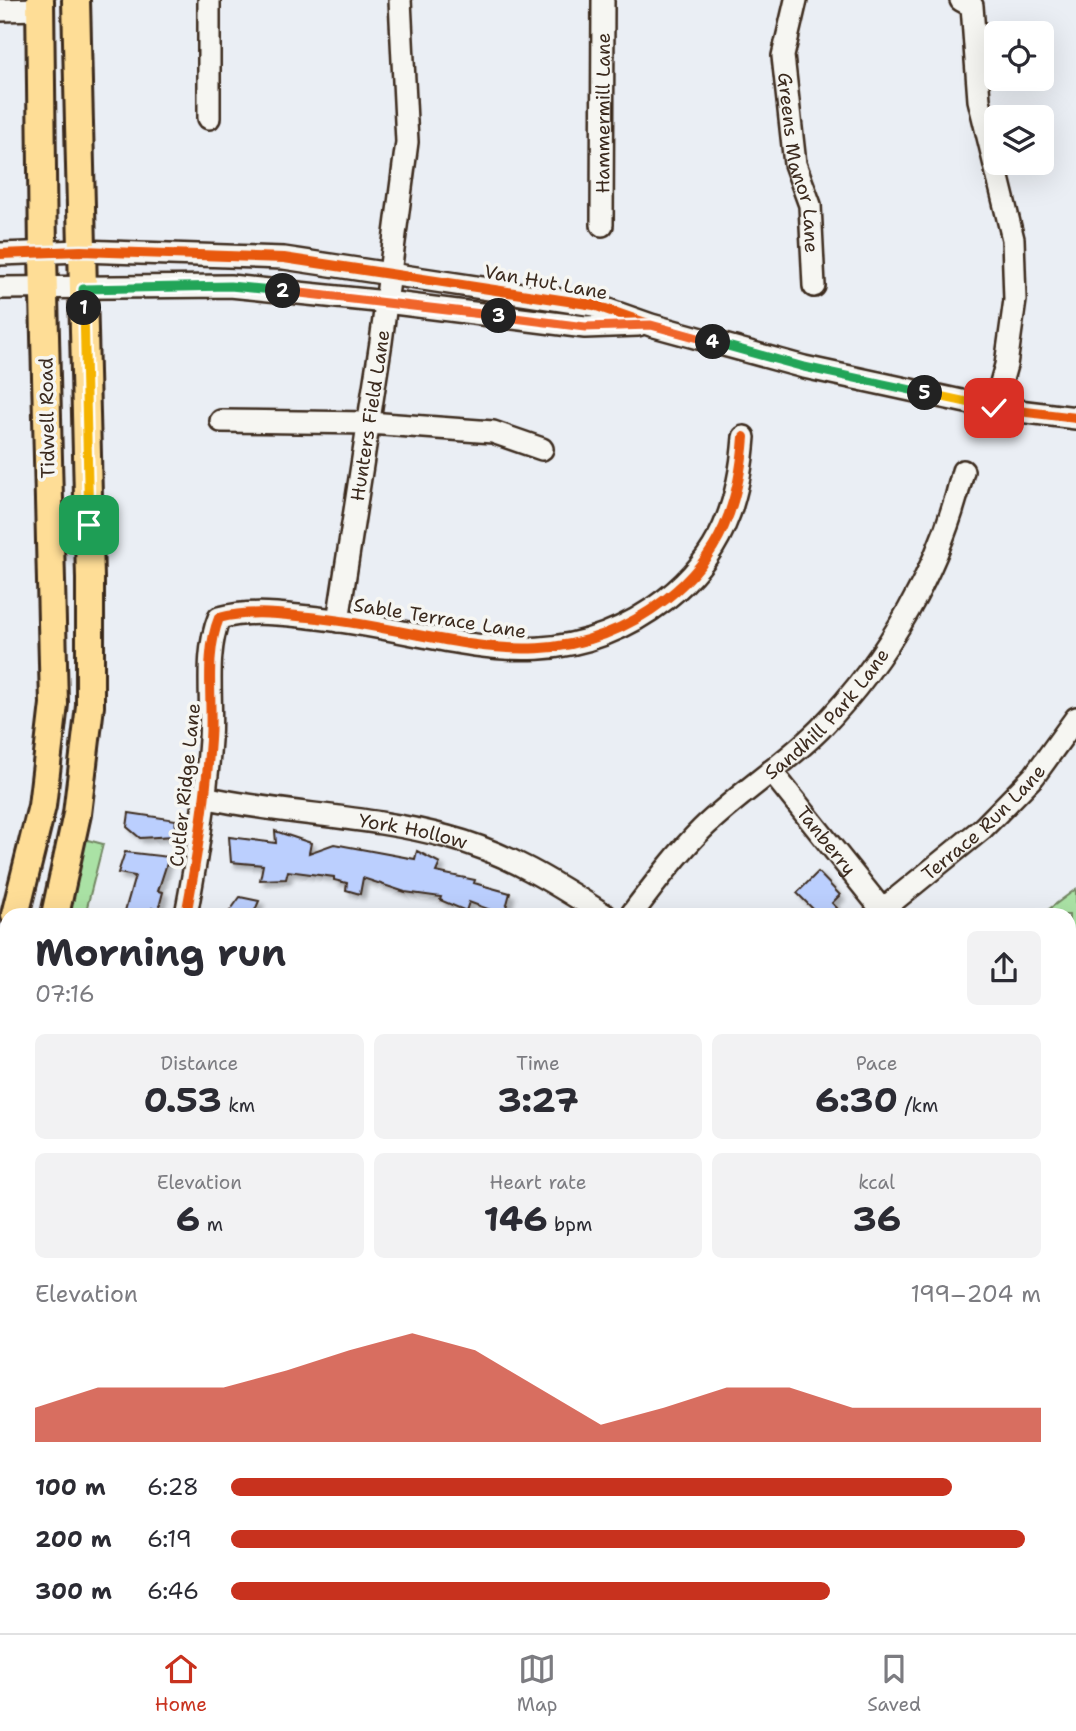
<!DOCTYPE html>
<meta charset="utf-8">
<style>
:root{--surface:#fff;--page:#f2f2f3;--text:#2b2b33;--muted:#7c7c81;--line:#e1e1e2;--accent:#c8321e}
body{margin:0;font-family:"Shantell Sans",sans-serif;background:var(--page);color:var(--text);height:100vh;display:flex;flex-direction:column;font-size:26px;white-space:nowrap}
*{box-sizing:border-box;margin:0}
p{font-size:23px;color:var(--muted)}
.icon{flex:none;width:38px;height:38px;fill:none;stroke:currentColor;stroke-width:2;stroke-linecap:round;stroke-linejoin:round}
.map{position:relative;flex:1;overflow:hidden}
.side{position:absolute;left:0px;top:908px;width:1076px;height:726px;display:flex;flex-direction:column;background:var(--surface);border-radius:21px 21px 0 0;box-shadow:0 7px 28px #0002}
.side>*{flex:none}
.tools{position:absolute;left:984px;top:21px;display:grid;gap:14px}
.tools a{display:grid;place-items:center;width:70px;height:70px;border-radius:10px;background:var(--surface);box-shadow:0 7px 28px #0002;font-size:35px}
.pin{position:absolute;display:grid;place-items:center;width:60px;height:60px;color:#fff;margin:-30px;border-radius:14px;box-shadow:0 4px 10px #0006}
.km{position:absolute;width:35px;height:35px;margin:-18px;border-radius:50%;background:#222;color:#fff;font-size:19px;line-height:35px;text-align:center}
.round{display:grid;place-items:center;flex:none;width:74px;height:74px;border-radius:10px;background:var(--page)}
.overview{display:flex;align-items:center;justify-content:space-between;height:119px;padding:0 35px}
h1{font-size:38px;font-weight:700;line-height:52px}
.metrics{display:grid;grid-template-columns:repeat(3,1fr);gap:10px;height:119px;padding:7px 35px}
.metrics div{display:grid;align-content:center;border-radius:10px;background:var(--page);text-align:center}
.metrics b{font-size:35px;font-weight:700}
.metrics small{font-size:19px;font-weight:400}
.metrics p{font-size:19px}
.chart{height:196px;padding:14px 35px}
.chart p{display:flex;justify-content:space-between}
.chart svg{width:100%;height:126px;margin-top:7px;fill:var(--accent);opacity:.7}
ul{padding:0 35px;list-style:none;font-size:23px}
li{display:grid;grid-template-columns:112px 84px 1fr;align-items:center;height:52px}
li i{height:18px;border-radius:9px;background:var(--accent)}
.dock{display:flex;justify-content:space-around;align-items:center;height:98px;border-top:2px solid var(--line);background:var(--surface);font-size:19px;color:var(--muted)}
.dock a{display:grid;justify-items:center;gap:4px}
.dock .selected{color:var(--accent)}
.map>svg:first-child{display:block}
.green{fill:#aae2a5;stroke:#728662;stroke-width:2}
.building{fill:#bbcffe;stroke:#3b2a1e;stroke-width:2;filter:url(#shadow)}
.lines{fill:none;stroke-linecap:round;stroke-linejoin:round}
.minor-casing{stroke:#3b2a1e;stroke-width:26}
.major-casing{stroke:#3b2a1e;stroke-width:32}
.minor{stroke:#f6f6f2;stroke-width:21}
.major{stroke:#fedd96;stroke-width:26}
.cycleway-casing{stroke:#f6f6f2;stroke-width:15}
.cycleway{stroke:#e8590c;stroke-width:10}
.split-1-casing{stroke:#fff;stroke-width:14}
.split-2-casing{stroke:#fff;stroke-width:14}
.split-3-casing{stroke:#fff;stroke-width:14}
.split-4-casing{stroke:#fff;stroke-width:14}
.split-5-casing{stroke:#fff;stroke-width:14}
.split-6-casing{stroke:#fff;stroke-width:14}
.split-1{stroke:#f5b400;stroke-width:9}
.split-2{stroke:#22a559;stroke-width:9}
.split-3{stroke:#f0652b;stroke-width:9}
.split-4{stroke:#f0652b;stroke-width:9}
.split-5{stroke:#22a559;stroke-width:9}
.split-6{stroke:#f5b400;stroke-width:9}
.labels{text-anchor:middle;dominant-baseline:central;stroke-width:7;stroke-linejoin:round;paint-order:stroke}
.street-label{font-size:19px;fill:#3b2a1e;stroke:#f6f6f2}
</style>
<div class="map">
<svg width="1076" height="1633" viewBox="0 0 1076 1633">
<defs>
<filter id="shadow"><feDropShadow dx="4.5" dy="4.5" stdDeviation="2" flood-color="#0004"/></filter>
</defs>
<rect width="100%" height="100%" fill="#eaeef4"/>
<filter id="ink" filterUnits="userSpaceOnUse"><feTurbulence type="fractalNoise" baseFrequency=".0143" numOctaves="2"/><feDisplacementMap in="SourceGraphic" scale="14" xChannelSelector="R" yChannelSelector="G"/><feConvolveMatrix kernelMatrix="1 2 1 2 8 2 1 2 1" color-interpolation-filters="sRGB"/></filter>
<g filter="url(#ink)">
<!-- green -->
<path class="green" d="M 84,839 L 103,844 L 85,915 L 68,915 Z
M 1076,889 L 1076,1540 L 1069,1531 L 1069,915 L 1041,915 Z"/>
<!-- building -->
<path class="building" d="M 129,813 L 176,820 L 174,836 L 140,838 L 127,827 Z
M 275,831 L 311,843 L 309,853 L 334,844 L 415,859 L 417,851 L 440,863 L 436,872 L 475,880 L 474,883 L 510,893 L 504,915 L 469,902 L 466,911 L 440,900 L 441,897 L 405,892 L 363,878 L 360,894 L 346,890 L 347,883 L 334,880 L 334,877 L 288,871 L 286,879 L 260,880 L 263,865 L 231,862 L 229,837 L 276,843 Z
M 125,852 L 169,857 L 158,891 L 163,892 L 158,911 L 152,908 L 149,914 L 125,911 L 135,876 L 118,873 Z
M 818,872 L 840,895 L 832,903 L 837,908 L 830,915 L 819,915 L 797,893 Z
M 240,897 L 259,901 L 253,915 L 227,915 Z"/>
<g class="lines">
<!-- minor casing -->
<g class="minor-casing">
<g id="minor">
<path id="s1" d="M 796,0 L 783,56 L 795,164 L 810,205 L 814,286"/>
<path d="M 961,0 L 972,6 L 979,100 L 1013,239 L 1015,300 L 1006,365 L 994,408"/>
<path d="M 0,10 L 40,9"/>
<path d="M 209,118 L 209,0"/>
<path id="s2" d="M 602,225 L 603,0"/>
<path d="M 0,254 L 81,251 L 284,258 L 390,274 L 594,305 L 651,325 L 804,367 L 994,408 L 1076,418"/>
<path d="M 0,288 L 230,286 L 386,302 L 585,327 L 638,325"/>
<path d="M 221,421 L 369,423 L 493,432 L 542,449"/>
<path id="s3" d="M 338,621 L 381,342 L 407,142 L 400,0"/>
<path id="s4" d="M 771,771 L 883,911"/>
<path id="s5" d="M 204,797 C 284,815 368,815 448,837 C 506,852 555,883 605,915"/>
<path d="M 186,915 C 197,857 206,799 210,740 C 213,701 204,655 219,618 C 249,610 278,614 309,617 C 441,629 548,691 666,599 C 721,556 739,504 744,437"/>
<path id="s6" d="M 631,915 C 653,886 676,855 702,829 C 739,793 784,765 820,729 C 888,659 941,567 963,471"/>
<path id="s7" d="M 876,915 L 983,828 L 1034,776 L 1076,718"/>
<path d="M 0,1558 L 7,1532"/>
<path d="M 1069,1602 L 1070,1601"/>
<path d="M 0,1607 L 7,1609"/>
<path d="M 72,1628 L 91,1633"/>
<path d="M 880,1628 L 888,1633"/>
<path d="M 167,1633 L 168,1628"/>
<path d="M 351,1633 L 352,1628"/>
<path d="M 528,1633 L 530,1628"/>
<path d="M 1051,1633 L 1054,1628"/>
</g>
</g>
<!-- major casing -->
<g class="major-casing">
<path id="major" d="M 15,915 L 42,806 L 54,704 L 43,254 L 40,0
M 55,915 L 77,814 L 90,706 L 90,579 L 76,0
M 0,973 L 7,947
M 0,1122 L 7,1096"/>
</g>
<!-- minor -->
<use href="#minor" class="minor"/>
<!-- major -->
<use href="#major" class="major"/>
<!-- cycleway casing -->
<g class="cycleway-casing">
<path id="cycleway" d="M 0,254 L 81,251 L 284,258 L 390,274 L 594,305 L 651,325 L 804,367 L 994,408 L 1076,418
M 186,915 C 197,857 206,799 210,740 C 213,701 204,655 219,618 C 249,610 278,614 309,617 C 441,629 548,691 666,599 C 721,556 739,504 744,437"/>
</g>
<!-- cycleway -->
<use href="#cycleway" class="cycleway"/>
</g>
</g>
<g class="lines" filter="url(#ink)">
<!-- split-1 casing -->
<g class="split-1-casing">
<path id="split-1" d="M 84,308 L 89,525"/>
</g>
<!-- split-2 casing -->
<g class="split-2-casing">
<path id="split-2" d="M 84,308 L 83,289 L 230,286 L 283,291"/>
</g>
<!-- split-3 casing -->
<g class="split-3-casing">
<path id="split-3" d="M 283,291 L 499,316"/>
</g>
<!-- split-4 casing -->
<g class="split-4-casing">
<path id="split-4" d="M 499,316 L 585,327 L 651,325 L 713,342"/>
</g>
<!-- split-5 casing -->
<g class="split-5-casing">
<path id="split-5" d="M 713,342 L 804,367 L 925,393"/>
</g>
<!-- split-6 casing -->
<g class="split-6-casing">
<path id="split-6" d="M 925,393 L 994,408"/>
</g>
<!-- split-1 -->
<use href="#split-1" class="split-1"/>
<!-- split-2 -->
<use href="#split-2" class="split-2"/>
<!-- split-3 -->
<use href="#split-3" class="split-3"/>
<!-- split-4 -->
<use href="#split-4" class="split-4"/>
<!-- split-5 -->
<use href="#split-5" class="split-5"/>
<!-- split-6 -->
<use href="#split-6" class="split-6"/>
</g>
<g class="labels">
<!-- street labels -->
<g class="street-label">
<text stroke="none"><textPath href="#s2" startOffset="112">Hammermill Lane</textPath></text>
<text stroke="none"><textPath href="#s1" startOffset="166">Greens Manor Lane</textPath></text>
<text transform="translate(546 282) rotate(10)">Van Hut Lane</text>
<text stroke="none"><textPath href="#s3" startOffset="208">Hunters Field Lane</textPath></text>
<text transform="translate(47 418) rotate(-91)">Tidwell Road</text>
<text transform="translate(440 618) rotate(9)">Sable Terrace Lane</text>
<text stroke="none"><textPath href="#s6" startOffset="282">Sandhill Park Lane</textPath></text>
<text transform="translate(185 785) rotate(-84)">Cutler Ridge Lane</text>
<text stroke="none"><textPath href="#s7" startOffset="142">Terrace Run Lane</textPath></text>
<text stroke="none"><textPath href="#s5" startOffset="212">York Hollow</textPath></text>
<text stroke="none"><textPath href="#s4" startOffset="89">Tanberry</textPath></text>
</g>
</g>
</svg>
<div class="tools">
<a><svg class="icon" aria-label="locate" viewBox="0 0 24 24"><circle cx="12" cy="12" r="6"/><path d="M12 2v4M12 18v4M2 12h4M18 12h4"/></svg></a>
<a><svg class="icon" aria-label="layers" viewBox="0 0 24 24"><path d="M12 4l9 5-9 5-9-5zM3 14l9 5 9-5"/></svg></a>
</div>
<div class="pin" style="left:89px;top:525px;background:#1e9e55"><svg class="icon" aria-label="arrive" viewBox="0 0 24 24"><path d="M6 21V4h12l-3 4 3 4H6"/></svg></div>
<div class="pin" style="left:994px;top:408px;background:#d93025"><svg class="icon" aria-label="check" viewBox="0 0 24 24"><path d="M5 12l5 5 9-10"/></svg></div>
<b class="km" style="left:84px;top:308px">1</b>
<b class="km" style="left:283px;top:291px">2</b>
<b class="km" style="left:499px;top:316px">3</b>
<b class="km" style="left:713px;top:342px">4</b>
<b class="km" style="left:925px;top:393px">5</b>
<section class="side">
<div class="overview"><div><h1>Morning run</h1><p>07:16</p></div><a class="round"><svg class="icon" aria-label="share" viewBox="0 0 24 24"><path d="M12 15V3M7 8l5-5 5 5M5 13v7h14v-7"/></svg></a></div>
<div class="metrics">
<div><p>Distance</p><b>0.53<small> km</small></b></div>
<div><p>Time</p><b>3:27</b></div>
<div><p>Pace</p><b>6:30<small> /km</small></b></div>
</div>
<div class="metrics">
<div><p>Elevation</p><b>6<small> m</small></b></div>
<div><p>Heart rate</p><b>146<small> bpm</small></b></div>
<div><p>kcal</p><b>36</b></div>
</div>
<div class="chart"><p><span>Elevation</span>199–204 m</p>
<svg viewBox="0 0 160 44" preserveAspectRatio="none"><path d="M0 44V32L10 25L20 25L30 25L40 19L50 12L60 6L70 12L80 25L90 38L100 32L110 25L120 25L130 32L140 32L150 32L160 32V44z"/></svg>
</div>
<ul>
<li><b>100 m</b>6:28<i style="width:89%"></i></li>
<li><b>200 m</b>6:19<i style="width:98%"></i></li>
<li><b>300 m</b>6:46<i style="width:74%"></i></li>
</ul>
</section>
</div>
<nav class="dock">
<a class="selected"><svg class="icon" aria-label="home" viewBox="0 0 24 24"><path d="M3 11l9-7 9 7M6 9v11h12V9"/></svg>Home</a>
<a><svg class="icon" aria-label="map" viewBox="0 0 24 24"><path d="M3 6l6-2 6 2 6-2v14l-6 2-6-2-6 2zM9 4v14M15 6v14"/></svg>Map</a>
<a><svg class="icon" aria-label="saved" viewBox="0 0 24 24"><path d="M7 4h10v16l-5-4-5 4z"/></svg>Saved</a>
</nav>
